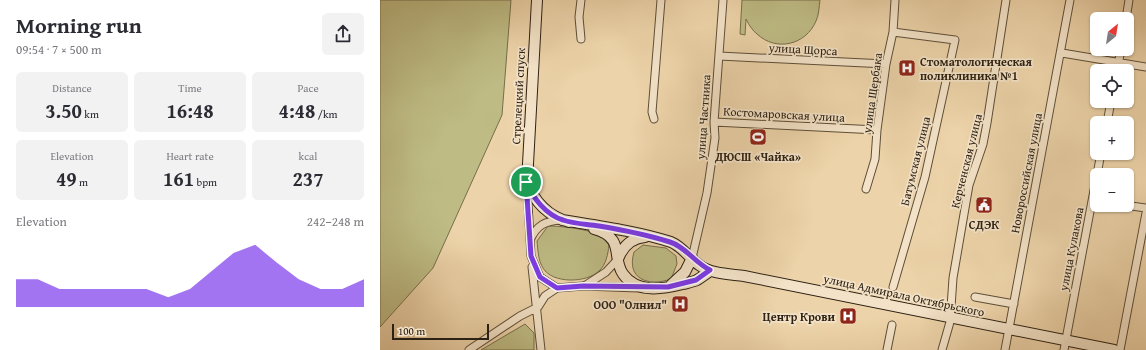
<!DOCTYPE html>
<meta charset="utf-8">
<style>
:root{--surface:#fff;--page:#f2f2f3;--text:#2b2b33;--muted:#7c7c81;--accent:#7c3aed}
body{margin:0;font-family:"Gentium Book Plus",serif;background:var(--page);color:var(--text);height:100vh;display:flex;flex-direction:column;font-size:15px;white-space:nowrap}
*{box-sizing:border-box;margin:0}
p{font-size:13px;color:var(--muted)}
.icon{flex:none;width:22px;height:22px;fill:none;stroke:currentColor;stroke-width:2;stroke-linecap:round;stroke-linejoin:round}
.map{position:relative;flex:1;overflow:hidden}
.drawer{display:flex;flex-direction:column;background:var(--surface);width:380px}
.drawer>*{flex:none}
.needle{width:26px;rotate:30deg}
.controls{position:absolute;left:710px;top:12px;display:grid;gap:8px}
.controls a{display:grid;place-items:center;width:44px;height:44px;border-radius:6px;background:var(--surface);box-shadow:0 1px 3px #0004;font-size:20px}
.scale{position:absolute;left:12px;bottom:10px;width:97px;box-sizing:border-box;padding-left:4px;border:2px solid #2d2113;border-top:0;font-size:11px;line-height:14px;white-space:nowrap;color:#2d2113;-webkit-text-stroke:3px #f3e2c7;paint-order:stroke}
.pin{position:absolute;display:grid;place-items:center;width:34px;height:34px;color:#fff;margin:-17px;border:2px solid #fff;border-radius:50%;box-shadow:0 1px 4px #0007}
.round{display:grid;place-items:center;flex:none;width:42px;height:42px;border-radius:6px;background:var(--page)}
.head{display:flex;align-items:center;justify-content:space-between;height:68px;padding:0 16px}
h1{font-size:22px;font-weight:700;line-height:30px}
.figures{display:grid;grid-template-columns:repeat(3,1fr);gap:6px;height:68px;padding:4px 16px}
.figures div{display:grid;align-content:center;border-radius:6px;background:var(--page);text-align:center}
.figures b{font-size:20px;font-weight:700}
.figures small{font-size:11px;font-weight:400}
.figures p{font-size:11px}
.chart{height:112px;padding:8px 16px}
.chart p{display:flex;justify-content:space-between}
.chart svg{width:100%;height:72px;margin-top:4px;fill:var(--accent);opacity:.7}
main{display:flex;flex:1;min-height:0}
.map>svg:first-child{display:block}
.green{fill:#bebb84;stroke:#766e4c}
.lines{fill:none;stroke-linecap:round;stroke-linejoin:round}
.street-casing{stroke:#5d4e38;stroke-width:9}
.secondary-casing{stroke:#2d2113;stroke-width:12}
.street{stroke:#f3e2c7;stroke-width:7}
.secondary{stroke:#f3e2c7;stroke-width:10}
.route-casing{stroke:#fff;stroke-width:8}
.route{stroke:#7c3aed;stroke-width:5}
.labels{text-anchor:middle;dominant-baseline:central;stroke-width:3.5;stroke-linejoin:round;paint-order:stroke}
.street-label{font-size:12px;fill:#2d2113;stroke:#f3e2c7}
.poi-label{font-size:12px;font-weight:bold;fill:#2d2113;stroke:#f3e2c7}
</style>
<main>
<section class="drawer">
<div class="head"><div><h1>Morning run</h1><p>09:54 · 7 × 500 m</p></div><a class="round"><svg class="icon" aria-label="share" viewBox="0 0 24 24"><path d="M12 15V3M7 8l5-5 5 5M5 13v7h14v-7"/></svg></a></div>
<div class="figures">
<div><p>Distance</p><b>3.50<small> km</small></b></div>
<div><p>Time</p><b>16:48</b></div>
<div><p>Pace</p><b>4:48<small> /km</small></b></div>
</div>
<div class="figures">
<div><p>Elevation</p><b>49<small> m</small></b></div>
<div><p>Heart rate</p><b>161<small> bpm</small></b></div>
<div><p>kcal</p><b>237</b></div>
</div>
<div class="chart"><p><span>Elevation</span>242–248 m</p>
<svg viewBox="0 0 160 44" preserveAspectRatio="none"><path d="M0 44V27L10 27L20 33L30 33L40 33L50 33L60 33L70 38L80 33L90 22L100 11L110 6L120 17L130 27L140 33L150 33L160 27V44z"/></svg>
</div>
</section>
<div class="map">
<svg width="766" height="350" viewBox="0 0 766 350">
<rect width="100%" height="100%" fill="#edd3a9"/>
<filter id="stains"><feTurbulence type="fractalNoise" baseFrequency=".005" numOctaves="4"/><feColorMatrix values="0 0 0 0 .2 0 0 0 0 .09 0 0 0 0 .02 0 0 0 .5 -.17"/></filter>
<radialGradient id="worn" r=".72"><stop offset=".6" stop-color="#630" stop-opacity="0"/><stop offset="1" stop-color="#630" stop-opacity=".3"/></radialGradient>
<!-- green -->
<path class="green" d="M 0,0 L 131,0 L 122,115 L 53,268 L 0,327 Z
M 362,0 L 440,0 C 439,7 439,15 436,21 C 426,45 396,52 377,34 C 372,30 369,25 366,19 L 365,35 L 360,34 Z
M 168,226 C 180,226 211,229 220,236 C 224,238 226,242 229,245 C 228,254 226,265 219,271 C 207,283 172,284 163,268 C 158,260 158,250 157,241 Z
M 263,245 L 286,248 L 296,256 L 297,264 L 291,279 C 268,287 246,279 254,252 Z
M 145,324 L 154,333 L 154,350 L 101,350 Z"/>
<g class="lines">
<!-- street casing -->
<g class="street-casing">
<path id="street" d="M 746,19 L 749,0
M 513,32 L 575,40 L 545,177 L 513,287
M 201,39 L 199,17 L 201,0
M 682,53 L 766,67
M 339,56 L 506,64
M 737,71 L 741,49
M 274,119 L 272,112 L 281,0
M 334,122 L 497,130
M 727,123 L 731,101
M 147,186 L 151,256 L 160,277 L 177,288 L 203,286 L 258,288
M 486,189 L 495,159 L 497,130 L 506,64 L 513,32 L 515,0
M 744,205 L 766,208
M 150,240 C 157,225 165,221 181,220
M 312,258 L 327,193 L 335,138 L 334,122 L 343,0
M 152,267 L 161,350
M 206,285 L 226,272 L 238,259
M 595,297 L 634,304
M 158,307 L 165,296 L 177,288
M 89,350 L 140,316 L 158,307
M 507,350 L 512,325
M 562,350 L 570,322 L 573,278 L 589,185 L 603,144 L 607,123 L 626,0
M 625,350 L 690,0
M 684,350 L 721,153
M 740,350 L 766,213"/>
</g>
<!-- secondary casing -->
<g class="secondary-casing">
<path id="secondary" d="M 157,0 L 147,182 C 154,201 168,216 189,222
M 182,220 C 218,226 256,231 291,242 C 303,247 309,258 319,265 C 331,274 349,274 364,276 L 734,350
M 214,229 C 246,238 231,257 243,274 C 257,294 283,289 303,284 C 307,283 313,282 317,280 C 322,277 326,274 330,271
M 238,259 C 243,246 251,238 265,237
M 291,285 L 305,272 L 312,258"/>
</g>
<!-- street -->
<use href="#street" class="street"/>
<!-- secondary -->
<use href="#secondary" class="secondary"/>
</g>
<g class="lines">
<!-- route casing -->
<g class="route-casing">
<path id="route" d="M 146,182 C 153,198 166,215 183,220 C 194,224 207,224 219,226 C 243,230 268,235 290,242 C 306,247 315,263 330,270 L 316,280 L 288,287 L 203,286 L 177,288 L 160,277 L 151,256 Z"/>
</g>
<!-- route -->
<use href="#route" class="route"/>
</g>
<!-- icons -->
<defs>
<g id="hospital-square" transform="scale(0.9)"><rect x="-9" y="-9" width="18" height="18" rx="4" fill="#8f2418" stroke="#f3e2c7"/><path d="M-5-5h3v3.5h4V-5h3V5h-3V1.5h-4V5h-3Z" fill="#fff"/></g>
<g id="stadium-square" transform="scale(0.9)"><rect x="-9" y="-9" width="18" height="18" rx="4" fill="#8f2418" stroke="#f3e2c7"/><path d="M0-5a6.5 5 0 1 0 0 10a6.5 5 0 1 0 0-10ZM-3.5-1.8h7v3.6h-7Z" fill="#fff"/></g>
<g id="civic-square" transform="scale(0.9)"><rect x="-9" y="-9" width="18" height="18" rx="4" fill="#8f2418" stroke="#f3e2c7"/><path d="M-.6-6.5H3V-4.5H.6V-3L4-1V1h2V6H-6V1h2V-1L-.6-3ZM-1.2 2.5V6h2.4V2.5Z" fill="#fff"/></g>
</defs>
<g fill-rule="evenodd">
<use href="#hospital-square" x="527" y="68"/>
<use href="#stadium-square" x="378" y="137"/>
<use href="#civic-square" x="604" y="205"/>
<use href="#hospital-square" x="300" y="304"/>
<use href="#hospital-square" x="468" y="316"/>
</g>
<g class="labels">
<!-- street labels -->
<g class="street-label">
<text transform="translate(423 49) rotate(3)">улица Щорса</text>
<text transform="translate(492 93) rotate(-82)">улица Щербака</text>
<text transform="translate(138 96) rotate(-87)">Стрелецкий спуск</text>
<text transform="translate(404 114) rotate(3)">Костомаровская улица</text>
<text transform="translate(323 117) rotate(-86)">улица Частника</text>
<text transform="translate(535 161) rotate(-76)">Батумская улица</text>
<text transform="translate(586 161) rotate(-76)">Керченская улица</text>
<text transform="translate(646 173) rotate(-79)">Новороссийская улица</text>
<text transform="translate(691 249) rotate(-79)">улица Кулакова</text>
<text transform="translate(524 295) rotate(12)">улица Адмирала Октябрьского</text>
</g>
<!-- poi labels -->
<g class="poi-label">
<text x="540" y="61" text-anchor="start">Стоматологическая<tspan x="540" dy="14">поликлиника №1</tspan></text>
<text x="378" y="156">ДЮСШ «Чайка»</text>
<text x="604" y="224">СДЭК</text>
<text x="287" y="304" text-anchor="end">ООО "Олнил"</text>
<text x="455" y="316" text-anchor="end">Центр Крови</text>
</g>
</g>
<rect width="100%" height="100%" filter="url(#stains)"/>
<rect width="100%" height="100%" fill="url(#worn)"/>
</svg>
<div class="controls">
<a><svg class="needle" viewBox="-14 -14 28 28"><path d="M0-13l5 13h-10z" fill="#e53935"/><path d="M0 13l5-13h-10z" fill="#7c7c81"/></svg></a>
<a><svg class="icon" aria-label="locate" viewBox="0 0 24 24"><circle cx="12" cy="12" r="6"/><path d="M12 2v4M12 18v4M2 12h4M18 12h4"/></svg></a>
<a>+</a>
<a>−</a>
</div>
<div class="scale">100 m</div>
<div class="pin" style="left:146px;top:182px;background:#1e9e55"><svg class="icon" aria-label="arrive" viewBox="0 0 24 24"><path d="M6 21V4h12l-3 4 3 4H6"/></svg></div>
</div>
</main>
